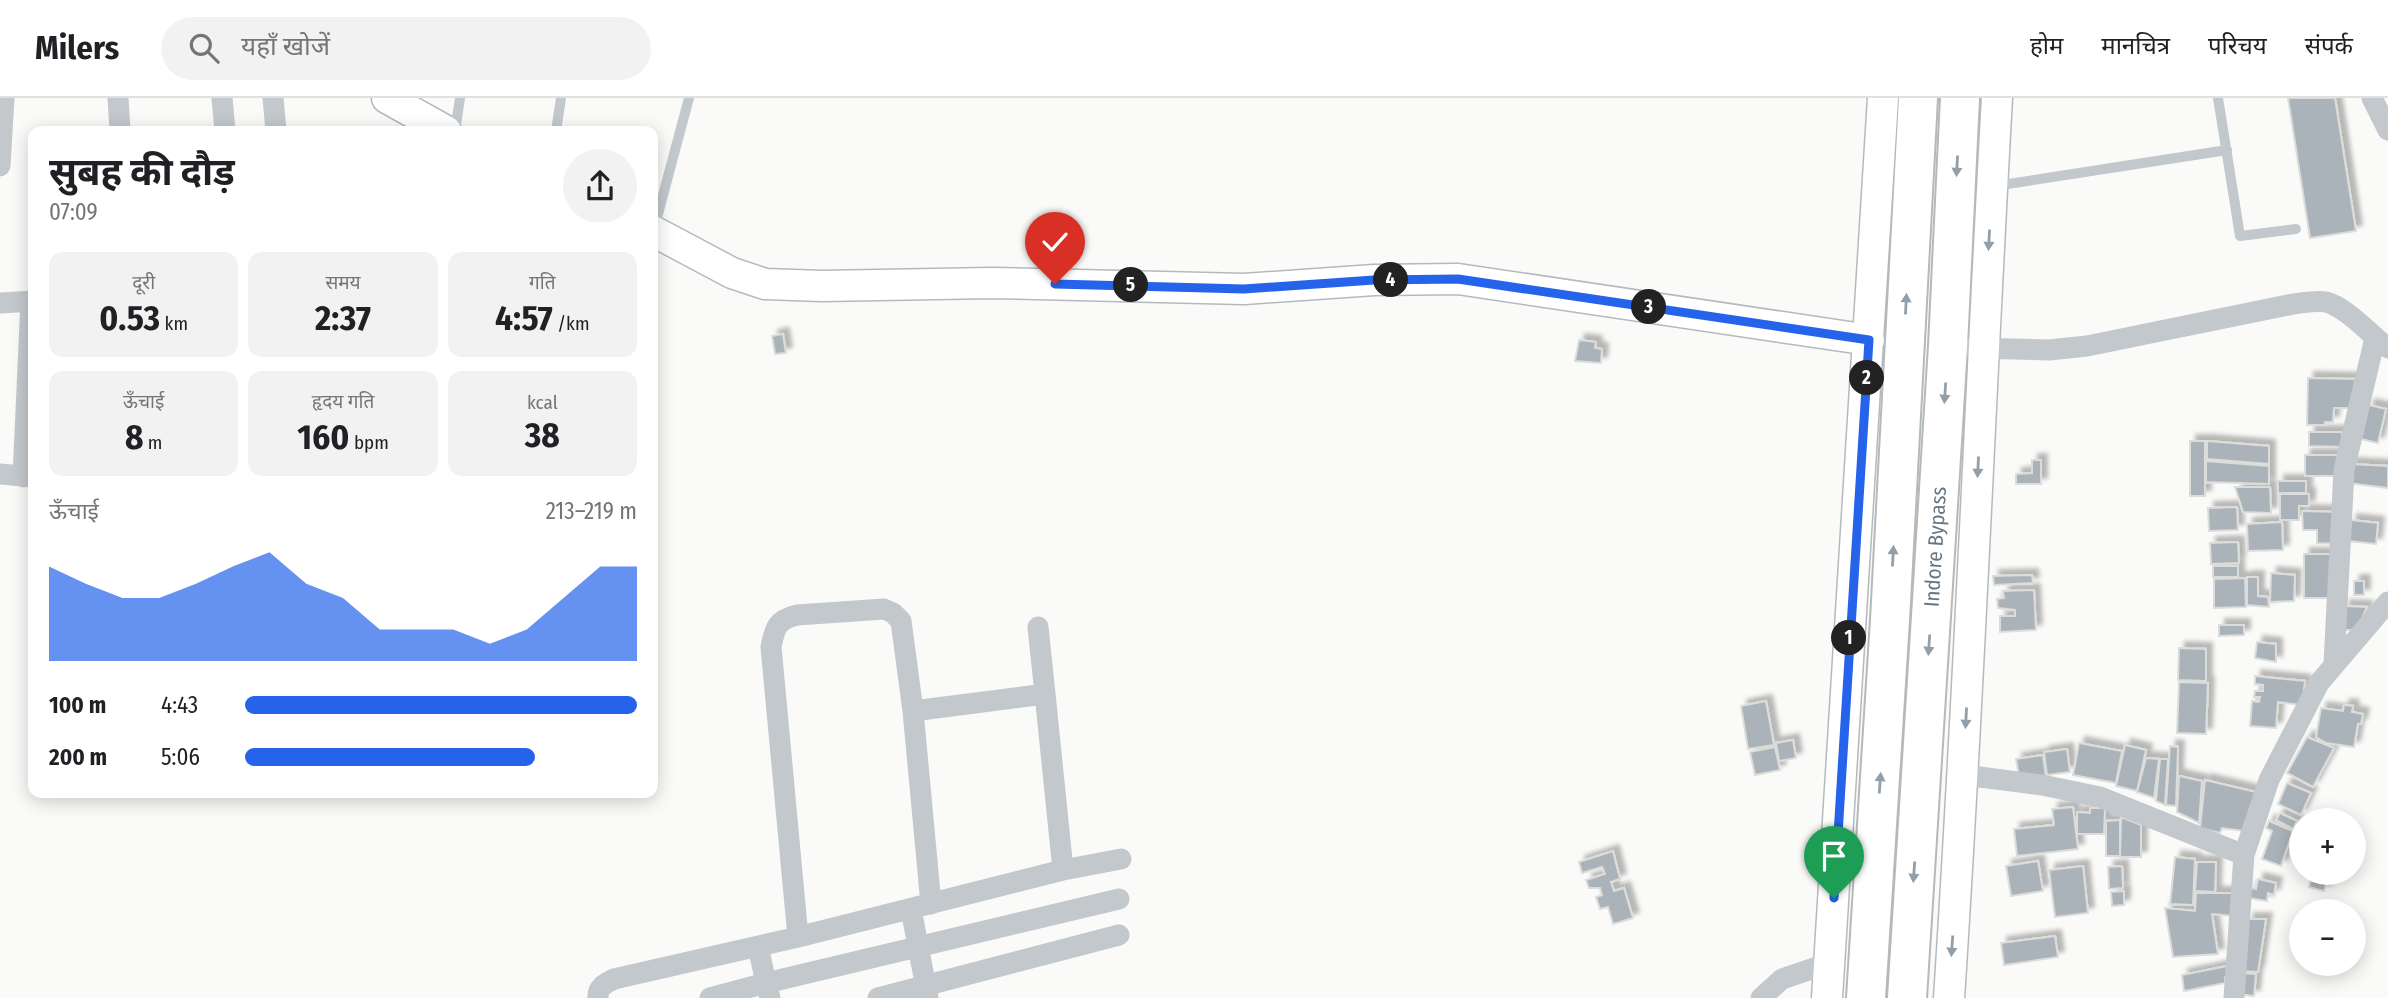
<!DOCTYPE html>
<html lang="hi">
<meta charset="utf-8">
<style>
:root{--surface:#fff;--page:#f2f2f2;--text:#202124;--muted:#757577;--line:#e0e0e0;--accent:#2563eb}
body{margin:0;font-family:"Fira Sans Condensed","Noto Sans Devanagari",sans-serif;background:var(--page);color:var(--text);height:100vh;display:flex;flex-direction:column;font-size:26px;white-space:nowrap}
*{box-sizing:border-box;margin:0}
p{font-size:23px;color:var(--muted)}
.icon{flex:none;width:38px;height:38px;fill:none;stroke:currentColor;stroke-width:2;stroke-linecap:round;stroke-linejoin:round}
.map{position:relative;flex:1;overflow:hidden}
.drawer{position:absolute;left:28px;top:28px;width:630px;height:672px;display:flex;flex-direction:column;background:var(--surface);border-radius:14px;box-shadow:0 4px 18px #0003}
.drawer>*{flex:none}
.tools{position:absolute;left:2289px;top:710px;display:grid;gap:14px}
.tools a{display:grid;place-items:center;width:77px;height:77px;border-radius:50%;background:var(--surface);box-shadow:0 4px 18px #0003;font-size:35px}
.pin{position:absolute;display:grid;place-items:center;width:60px;height:60px;color:#fff;margin:-72px -30px;border-radius:50% 50% 50% 0;rotate:-45deg;box-shadow:0 0 7px #0007}
.pin .icon{rotate:45deg}
.km{position:absolute;width:35px;height:35px;margin:-18px;border-radius:50%;background:#222;color:#fff;font-size:19px;line-height:35px;text-align:center}
.round{display:grid;place-items:center;flex:none;width:74px;height:74px;border-radius:37px;background:var(--page)}
.summary{display:flex;align-items:center;justify-content:space-between;height:119px;padding:0 21px}
h1{font-size:38px;font-weight:700;line-height:52px}
.figures{display:grid;grid-template-columns:repeat(3,1fr);gap:10px;height:119px;padding:7px 21px}
.figures div{display:grid;align-content:center;border-radius:14px;background:var(--page);text-align:center}
.figures b{font-size:35px;font-weight:700}
.figures small{font-size:19px;font-weight:400}
.figures p{font-size:19px}
.chart{height:196px;padding:14px 21px}
.chart p{display:flex;justify-content:space-between}
.chart svg{width:100%;height:126px;margin-top:7px;fill:var(--accent);opacity:.7}
ul{padding:0 21px;list-style:none;font-size:23px}
li{display:grid;grid-template-columns:112px 84px 1fr;align-items:center;height:52px}
li i{height:18px;border-radius:9px;background:var(--accent)}
header{display:flex;align-items:center;gap:42px;box-sizing:border-box;height:98px;padding:0 35px;background:var(--surface);border-bottom:2px solid var(--line)}
header strong{font-size:33px}
nav{display:flex;gap:38px;margin-inline-start:auto;font-size:24px}
.search{width:490px;height:63px;background:var(--page);display:flex;align-items:center;gap:18px;box-sizing:border-box;padding:0 24px;border-radius:38px;color:var(--muted);font-size:26px}
.map>svg:first-child{display:block}
.building{fill:#aab3b9;stroke:#dcdcda;stroke-width:2;filter:url(#shadow)}
.lines{fill:none;stroke-linecap:round;stroke-linejoin:round}
.secondary-casing{stroke:#b3babf;stroke-width:33}
.highway-casing{stroke:#b4b9bd;stroke-width:42}
.lane{stroke:#c3c8cc;stroke-width:10}
.street{stroke:#c3c8cc;stroke-width:21}
.secondary{stroke:#fff;stroke-width:30}
.highway{stroke:#fff;stroke-width:38}
.oneway{fill:#939fa8}
.route-casing{stroke:#fff;stroke-width:14}
.route{stroke:#2563eb;stroke-width:9}
.labels{text-anchor:middle;dominant-baseline:central;stroke-width:7;stroke-linejoin:round;paint-order:stroke}
.street-label{font-size:21px;fill:#657683;stroke:#fff}
</style>
<header>
<strong>Milers</strong>
<div class="search"><svg class="icon" aria-label="search" viewBox="0 0 24 24"><circle cx="10" cy="10" r="6"/><path d="M15 15l6 6"/></svg>यहाँ खोजें</div>
<nav><a>होम</a><a>मानचित्र</a><a>परिचय</a><a>संपर्क</a></nav>
</header>
<div class="map">
<svg width="2388" height="900" viewBox="0 0 2388 900">
<defs>
<filter id="shadow"><feDropShadow dx="6" dy="-6" stdDeviation="2" flood-color="#0004"/></filter>
</defs>
<rect width="100%" height="100%" fill="#fafaf8"/>
<!-- building -->
<path class="building" d="M 2288,0 L 2335,0 L 2356,133 L 2310,140 Z
M 783,236 L 786,255 L 775,256 L 772,238 Z
M 1579,242 L 1596,244 L 1595,250 L 1602,251 L 1601,265 L 1575,263 Z
M 2308,280 L 2355,281 L 2354,310 L 2334,310 L 2333,324 L 2325,324 L 2325,327 L 2307,327 Z
M 2369,307 L 2386,311 L 2378,345 L 2361,341 Z
M 2309,334 L 2342,334 L 2342,349 L 2309,348 Z
M 2190,343 L 2205,343 L 2205,398 L 2190,398 Z
M 2207,343 L 2269,348 L 2269,366 L 2207,361 Z
M 2305,357 L 2341,357 L 2341,378 L 2305,378 Z
M 2032,362 L 2041,362 L 2041,386 L 2016,386 L 2016,376 L 2032,375 Z
M 2206,363 L 2269,368 L 2269,386 L 2206,384 Z
M 2350,366 L 2388,368 L 2388,390 L 2348,385 Z
M 2278,383 L 2306,383 L 2306,395 L 2278,395 Z
M 2235,389 L 2270,389 L 2271,415 L 2243,414 Z
M 2280,396 L 2309,396 L 2309,408 L 2299,408 L 2299,422 L 2280,422 Z
M 2237,409 L 2238,432 L 2209,433 L 2208,410 Z
M 2302,413 L 2339,414 L 2338,446 L 2317,445 L 2317,432 L 2303,432 Z
M 2351,422 L 2378,425 L 2376,446 L 2349,443 Z
M 2282,424 L 2283,452 L 2248,453 L 2247,426 Z
M 2238,444 L 2239,465 L 2211,466 L 2210,445 Z
M 2304,456 L 2335,456 L 2336,500 L 2304,500 Z
M 2213,468 L 2238,468 L 2238,479 L 2213,479 Z
M 2271,475 L 2295,477 L 2294,503 L 2270,504 Z
M 2032,477 L 2033,485 L 1994,487 L 1993,478 Z
M 2247,479 L 2258,479 L 2258,498 L 2268,499 L 2269,509 L 2247,507 Z
M 2245,480 L 2246,509 L 2214,510 L 2214,481 Z
M 2354,483 L 2364,483 L 2364,497 L 2354,497 Z
M 2034,492 L 2036,532 L 2000,534 L 2000,518 L 2015,518 L 2015,512 L 1998,510 L 1997,501 L 2004,500 L 2003,493 Z
M 2344,508 L 2367,509 L 2357,532 L 2344,532 Z
M 2219,527 L 2244,527 L 2244,537 L 2219,538 Z
M 2257,544 L 2276,546 L 2276,564 L 2255,560 Z
M 2179,550 L 2206,551 L 2206,583 L 2178,582 Z
M 2255,578 L 2305,583 L 2302,607 L 2278,604 L 2276,630 L 2250,628 L 2252,603 L 2259,604 L 2260,599 L 2254,599 L 2255,593 L 2263,593 L 2263,587 L 2255,586 Z
M 2179,584 L 2208,585 L 2206,636 L 2177,635 Z
M 1766,603 L 1774,647 L 1748,651 L 1741,608 Z
M 2344,607 L 2353,608 L 2352,614 L 2363,616 L 2361,626 L 2358,626 L 2354,649 L 2326,645 L 2316,639 L 2321,610 L 2343,613 Z
M 2307,639 L 2334,650 L 2313,689 L 2287,675 Z
M 1793,642 L 1796,660 L 1779,663 L 1776,645 Z
M 2079,645 L 2122,653 L 2116,685 L 2073,677 Z
M 2125,647 L 2146,652 L 2137,693 L 2116,688 Z
M 2170,648 L 2178,649 L 2176,708 L 2166,707 Z
M 1775,649 L 1780,672 L 1755,677 L 1750,654 Z
M 2067,651 L 2070,674 L 2047,677 L 2044,654 Z
M 2043,657 L 2046,680 L 2020,684 L 2016,661 Z
M 2146,660 L 2159,661 L 2154,700 L 2137,694 Z
M 2160,661 L 2168,661 L 2165,707 L 2156,703 Z
M 2179,678 L 2202,683 L 2199,725 L 2177,714 Z
M 2205,682 L 2256,694 L 2244,733 L 2222,730 L 2220,735 L 2200,730 Z
M 2287,685 L 2311,695 L 2301,717 L 2278,706 Z
M 2073,709 L 2078,751 L 2017,758 L 2014,731 L 2054,727 L 2052,711 Z
M 2090,710 L 2105,710 L 2104,736 L 2077,736 L 2077,714 L 2090,715 Z
M 2280,715 L 2297,723 L 2293,731 L 2276,722 Z
M 2121,719 L 2141,727 L 2141,759 L 2120,759 Z
M 2120,722 L 2120,758 L 2106,758 L 2106,723 Z
M 2269,723 L 2293,733 L 2281,768 L 2262,761 L 2272,733 L 2266,730 Z
M 1613,753 L 1620,781 L 1611,784 L 1614,793 L 1624,790 L 1633,820 L 1613,826 L 1608,809 L 1600,811 L 1596,799 L 1602,797 L 1600,790 L 1589,790 L 1586,782 L 1605,776 L 1602,769 L 1582,775 L 1579,764 Z
M 2175,759 L 2195,761 L 2193,807 L 2170,806 Z
M 2038,763 L 2043,793 L 2011,798 L 2006,768 Z
M 2197,764 L 2216,764 L 2215,794 L 2195,793 Z
M 2083,768 L 2088,815 L 2055,819 L 2049,772 Z
M 2122,768 L 2123,790 L 2109,791 L 2108,769 Z
M 2313,775 L 2330,775 L 2324,793 L 2309,789 Z
M 2258,781 L 2276,785 L 2274,797 L 2268,795 L 2267,803 L 2249,800 L 2251,790 L 2256,791 Z
M 2124,793 L 2124,807 L 2112,808 L 2111,794 Z
M 2196,795 L 2236,795 L 2235,818 L 2212,816 L 2218,856 L 2173,859 L 2165,810 L 2195,813 Z
M 2248,821 L 2266,821 L 2258,874 L 2241,873 Z
M 2055,838 L 2058,859 L 2004,867 L 2001,845 Z
M 2227,868 L 2229,878 L 2225,879 L 2225,885 L 2184,893 L 2182,877 Z
M 2241,875 L 2256,876 L 2254,898 L 2239,896 Z"/>
<g class="lines">
<!-- secondary casing -->
<g class="secondary-casing">
<path id="secondary" d="M 387,0 L 446,33
M 653,133 L 732,175 L 765,186 L 822,188 L 992,185 L 1244,191 L 1374,182 L 1458,181 L 1869,242
M 1827,900 L 1883,0
M 1949,900 C 1969,600 1980,300 1997,0"/>
</g>
<!-- highway casing -->
<g class="highway-casing">
<g id="highway">
<path d="M 1866,900 L 1890,522 L 1918,0"/>
<path id="s1" d="M 1907,900 L 1948,248 L 1960,0"/>
</g>
</g>
<!-- lane -->
<path class="lane" d="M 2218,0 L 2240,138 L 2296,131
M 455,33 L 460,0
M 556,33 L 561,0
M 1995,88 L 2227,52
M 654,131 L 689,0"/>
<!-- street -->
<path class="street" d="M 118,0 L 120,33
M 222,0 L 225,33
M 273,0 L 276,33
M 2372,0 L 2388,32
M 0,68 L 4,0
M 0,205 L 33,203
M 1973,250 L 2049,252 L 2087,248 L 2293,206 C 2303,205 2316,202 2326,204 C 2346,209 2371,237 2388,250
M 0,376 L 33,379
M 23,379 L 31,203
M 1038,529 L 1045,596
M 2334,566 L 2344,372 L 2375,240
M 913,613 L 1045,596 L 1063,772
M 1964,677 L 2042,687 L 2100,699 L 2244,757 L 2234,900
M 2244,757 L 2269,682 L 2319,585 L 2388,504
M 911,811 L 928,900
M 798,839 L 771,549 C 775,529 777,522 797,517 L 884,511 L 893,515 L 901,523 L 913,613 L 931,806
M 598,900 C 597,889 606,885 614,881 L 798,839 L 1063,772 L 1121,761
M 710,900 L 766,885 L 758,848
M 770,900 L 766,885 L 1119,801
M 878,900 L 1119,837
M 1761,900 L 1782,881 L 1829,865"/>
<!-- secondary -->
<use href="#secondary" class="secondary"/>
<!-- highway -->
<use href="#highway" class="highway"/>
</g>
<!-- one-way arrows -->
<defs><path id="oneway-solid" d="M-6-.8H1V-3.2L6.5 0L1 3.2V.8H-6Z" transform="scale(1.75)"/></defs>
<g class="oneway">
<use href="#oneway-solid" transform="translate(1957 68) rotate(93)"/>
<use href="#oneway-solid" transform="translate(1989 142) rotate(93)"/>
<use href="#oneway-solid" transform="translate(1906 206) rotate(-87)"/>
<use href="#oneway-solid" transform="translate(1945 295) rotate(94)"/>
<use href="#oneway-solid" transform="translate(1978 369) rotate(93)"/>
<use href="#oneway-solid" transform="translate(1893 458) rotate(-87)"/>
<use href="#oneway-solid" transform="translate(1929 547) rotate(94)"/>
<use href="#oneway-solid" transform="translate(1966 620) rotate(93)"/>
<use href="#oneway-solid" transform="translate(1880 685) rotate(-86)"/>
<use href="#oneway-solid" transform="translate(1914 774) rotate(94)"/>
<use href="#oneway-solid" transform="translate(1952 848) rotate(94)"/>
</g>
<g class="lines">
<!-- route casing -->
<g class="route-casing">
<path id="route" d="M 1055,186 L 1244,191 L 1374,182 L 1458,181 L 1869,242 L 1834,800"/>
</g>
<!-- route -->
<use href="#route" class="route"/>
</g>
<g class="labels">
<!-- street labels -->
<g class="street-label">
<text stroke="none"><textPath href="#s1" startOffset="452">Indore Bypass</textPath></text>
</g>
</g>
</svg>
<div class="tools">
<a>+</a>
<a>−</a>
</div>
<div class="pin" style="left:1834px;top:800px;background:#1e9e55"><svg class="icon" aria-label="arrive" viewBox="0 0 24 24"><path d="M6 21V4h12l-3 4 3 4H6"/></svg></div>
<div class="pin" style="left:1055px;top:186px;background:#d93025"><svg class="icon" aria-label="check" viewBox="0 0 24 24"><path d="M5 12l5 5 9-10"/></svg></div>
<b class="km" style="left:1849px;top:540px">1</b>
<b class="km" style="left:1867px;top:280px">2</b>
<b class="km" style="left:1649px;top:209px">3</b>
<b class="km" style="left:1391px;top:182px">4</b>
<b class="km" style="left:1131px;top:187px">5</b>
<section class="drawer">
<div class="summary"><div><h1>सुबह की दौड़</h1><p>07:09</p></div><a class="round"><svg class="icon" aria-label="share" viewBox="0 0 24 24"><path d="M12 15V3M7 8l5-5 5 5M5 13v7h14v-7"/></svg></a></div>
<div class="figures">
<div><p>दूरी</p><b>0.53<small> km</small></b></div>
<div><p>समय</p><b>2:37</b></div>
<div><p>गति</p><b>4:57<small> /km</small></b></div>
</div>
<div class="figures">
<div><p>ऊँचाई</p><b>8<small> m</small></b></div>
<div><p>हृदय गति</p><b>160<small> bpm</small></b></div>
<div><p>kcal</p><b>38</b></div>
</div>
<div class="chart"><p><span>ऊँचाई</span>213–219 m</p>
<svg viewBox="0 0 160 44" preserveAspectRatio="none"><path d="M0 44V11L10 17L20 22L30 22L40 17L50 11L60 6L70 17L80 22L90 33L100 33L110 33L120 38L130 33L140 22L150 11L160 11V44z"/></svg>
</div>
<ul>
<li><b>100 m</b>4:43<i style="width:100%"></i></li>
<li><b>200 m</b>5:06<i style="width:74%"></i></li>
</ul>
</section>
</div>
